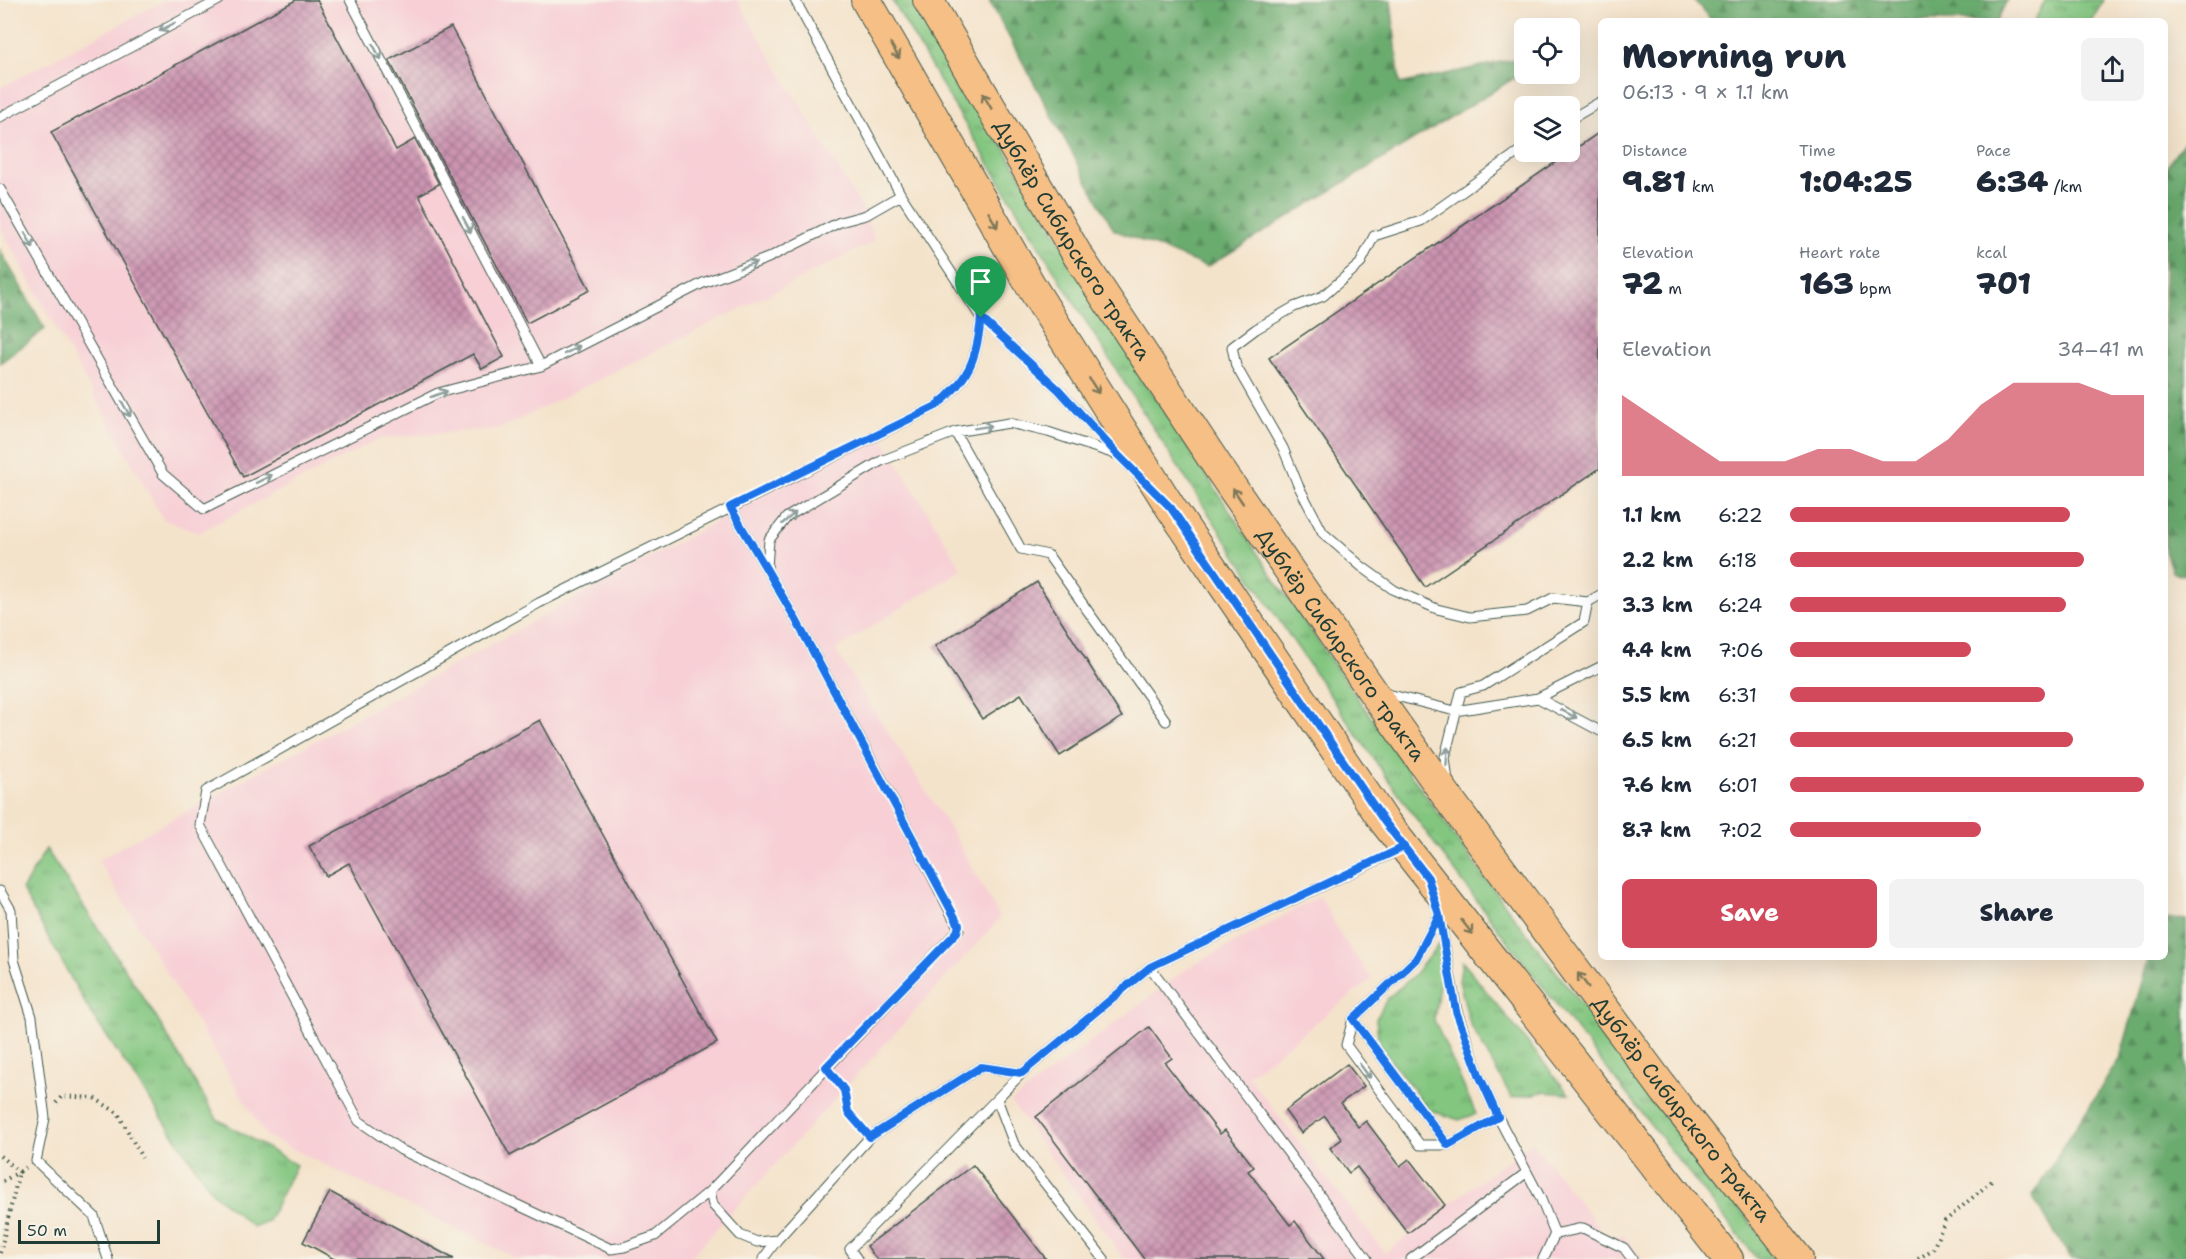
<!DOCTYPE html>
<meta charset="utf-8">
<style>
:root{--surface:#fff;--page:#f2f2f3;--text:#1f2937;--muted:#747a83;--accent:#d1495b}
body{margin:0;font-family:"Shantell Sans",sans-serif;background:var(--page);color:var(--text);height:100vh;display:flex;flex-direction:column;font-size:22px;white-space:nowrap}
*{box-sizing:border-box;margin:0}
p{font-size:20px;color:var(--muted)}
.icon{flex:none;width:33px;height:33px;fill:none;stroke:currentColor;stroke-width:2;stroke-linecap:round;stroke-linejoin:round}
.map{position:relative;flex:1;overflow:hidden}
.panel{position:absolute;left:1598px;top:18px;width:570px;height:942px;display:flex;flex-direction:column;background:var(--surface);border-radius:9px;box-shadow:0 6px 24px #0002}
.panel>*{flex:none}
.tools{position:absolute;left:1514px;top:18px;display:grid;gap:12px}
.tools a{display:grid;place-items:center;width:66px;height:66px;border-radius:9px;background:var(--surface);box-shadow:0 6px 24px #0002;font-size:30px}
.scale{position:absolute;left:18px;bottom:15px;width:142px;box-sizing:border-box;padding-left:6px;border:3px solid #1f3d34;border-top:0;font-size:16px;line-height:21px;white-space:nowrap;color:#1f3d34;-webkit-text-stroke:4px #f7f3e8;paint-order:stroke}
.pin{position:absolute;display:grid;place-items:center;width:51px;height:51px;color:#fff;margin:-62px -26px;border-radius:50% 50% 50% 0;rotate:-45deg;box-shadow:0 0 6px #0007}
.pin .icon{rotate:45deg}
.round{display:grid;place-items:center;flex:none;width:63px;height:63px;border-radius:9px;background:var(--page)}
.overview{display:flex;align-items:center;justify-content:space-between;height:102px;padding:0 24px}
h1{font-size:33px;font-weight:800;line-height:45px}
.figures{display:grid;grid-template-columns:repeat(3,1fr);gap:9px;height:102px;padding:6px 24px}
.figures div{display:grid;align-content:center}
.figures b{font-size:30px;font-weight:800}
.figures small{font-size:16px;font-weight:400}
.figures p{font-size:16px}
.chart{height:168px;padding:12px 24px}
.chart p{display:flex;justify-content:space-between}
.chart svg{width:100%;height:108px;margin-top:6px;fill:var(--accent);opacity:.7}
.action{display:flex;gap:12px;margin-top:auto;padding:12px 24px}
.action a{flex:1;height:69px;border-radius:9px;background:var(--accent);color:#fff;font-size:24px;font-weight:800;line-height:69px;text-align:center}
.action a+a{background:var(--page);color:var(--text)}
ul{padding:0 24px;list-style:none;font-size:20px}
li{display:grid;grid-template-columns:96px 72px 1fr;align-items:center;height:45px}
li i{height:15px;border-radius:8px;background:var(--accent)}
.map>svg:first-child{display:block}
.built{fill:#f7cfd5}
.grass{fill:url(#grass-tufts);stroke:#51825a;stroke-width:1.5}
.forest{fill:url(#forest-firs);stroke:#447451;stroke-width:1.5}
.building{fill:url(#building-cross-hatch)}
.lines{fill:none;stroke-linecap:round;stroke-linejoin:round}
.lane-casing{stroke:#3f564b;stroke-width:11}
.primary-casing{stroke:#3f564b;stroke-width:32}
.path{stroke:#3f564b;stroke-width:4;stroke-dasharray:1.5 4.5;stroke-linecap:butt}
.lane{stroke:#fff;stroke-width:9}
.primary{stroke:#f5bf86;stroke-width:30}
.oneway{stroke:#8f9e9a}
.oneway2{stroke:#7f7859}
.route-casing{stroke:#fff;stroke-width:12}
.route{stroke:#1a73e8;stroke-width:8}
.labels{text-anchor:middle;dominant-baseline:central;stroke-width:6;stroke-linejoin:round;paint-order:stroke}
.street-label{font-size:21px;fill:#1f3d34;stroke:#f7f3e8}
</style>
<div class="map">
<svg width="2186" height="1259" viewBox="0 0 2186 1259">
<defs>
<pattern id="grass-tufts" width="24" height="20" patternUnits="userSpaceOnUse" patternTransform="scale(1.5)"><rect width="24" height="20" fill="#83c680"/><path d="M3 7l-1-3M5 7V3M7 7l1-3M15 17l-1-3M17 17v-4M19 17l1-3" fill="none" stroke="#6ba26a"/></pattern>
<pattern id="forest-firs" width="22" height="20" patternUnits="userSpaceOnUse" patternTransform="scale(1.5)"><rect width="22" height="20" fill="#6aab6e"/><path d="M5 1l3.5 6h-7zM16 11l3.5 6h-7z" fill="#578c5b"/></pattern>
<pattern id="building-cross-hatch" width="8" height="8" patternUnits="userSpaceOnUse" patternTransform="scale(1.5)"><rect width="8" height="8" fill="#cc94b1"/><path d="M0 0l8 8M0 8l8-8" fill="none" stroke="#a57a91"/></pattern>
</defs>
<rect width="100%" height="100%" fill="#f7f3e8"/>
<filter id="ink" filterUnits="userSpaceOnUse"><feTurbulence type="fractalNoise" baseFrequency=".0167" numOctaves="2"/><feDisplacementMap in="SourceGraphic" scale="12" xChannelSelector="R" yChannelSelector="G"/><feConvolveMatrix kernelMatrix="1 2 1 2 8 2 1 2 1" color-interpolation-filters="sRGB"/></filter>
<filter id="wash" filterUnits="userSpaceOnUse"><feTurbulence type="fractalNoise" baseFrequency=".008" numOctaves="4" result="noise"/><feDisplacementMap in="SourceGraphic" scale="24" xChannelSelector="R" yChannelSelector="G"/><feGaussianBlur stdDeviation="1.35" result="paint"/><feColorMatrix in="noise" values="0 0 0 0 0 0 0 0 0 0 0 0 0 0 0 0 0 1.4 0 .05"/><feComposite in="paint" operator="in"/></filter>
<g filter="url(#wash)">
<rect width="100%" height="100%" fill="#f4e3cb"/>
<!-- built -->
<path class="built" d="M 165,0 L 737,0 L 866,215 L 875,241 L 502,428 L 378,439 L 198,533 L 163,519 L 0,227 L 0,88 Z
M 879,432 L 962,569 L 835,650 L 951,830 L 1000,918 L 689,1259 L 517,1259 L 266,1136 L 98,860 Z
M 1320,896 L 1341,936 L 1372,979 L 1248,1076 L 1385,1253 L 1532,1142 L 1607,1237 L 1624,1235 L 1642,1259 L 1124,1259 L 1011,1102 L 1188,968 Z"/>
<!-- grass -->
<path class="grass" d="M 892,0 L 915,0 L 1146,383 L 1271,574 L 1456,839 L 1524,930 L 1779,1259 L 1757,1259 C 1632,1100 1504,943 1387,778 C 1211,526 1047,266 892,0 Z
M 2046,0 L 2104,0 L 2091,21 L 2034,21 Z
M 46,849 L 154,1014 L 217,1119 L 296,1165 L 268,1221 L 253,1227 L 213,1193 L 89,1010 L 22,890 Z
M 1440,943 L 1440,978 L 1434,1020 L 1476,1114 L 1459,1120 L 1429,1110 L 1379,1045 L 1376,1019 L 1387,999 L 1413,976 Z
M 1462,961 L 1569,1094 L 1543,1092 L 1512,1098 L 1470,1024 L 1459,981 Z"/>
<!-- forest -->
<path class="forest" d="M 989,0 L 1391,0 L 1400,84 L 1524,57 L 1524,72 L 1207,267 L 1114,230 Z
M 1694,0 L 2007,0 L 1997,21 L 1712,21 Z
M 2186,139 L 2186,575 L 2172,572 L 2165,551 L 2164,170 Z
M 0,250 L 45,329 L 0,363 Z
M 2165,918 L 2186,920 L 2186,1259 L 2071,1259 L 2032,1196 L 2120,1058 L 2149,957 L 2164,957 Z"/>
<g id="blocks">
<!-- building -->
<path class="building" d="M 296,0 L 317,0 L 396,150 L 415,139 L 439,184 L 419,195 L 504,357 L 482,369 L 473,354 L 243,477 L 51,132 Z
M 451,27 L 590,290 L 527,323 L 389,60 Z
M 1600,132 L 1600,468 L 1425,587 L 1269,358 Z
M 1037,582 L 1122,717 L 1060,756 L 1021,694 L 982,719 L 935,646 Z
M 540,720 L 717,1043 L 510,1156 L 349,863 L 326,876 L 309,846 Z
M 1149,1027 L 1172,1058 L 1165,1063 L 1220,1134 L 1225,1130 L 1254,1167 L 1248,1171 L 1290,1225 L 1295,1221 L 1324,1259 L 1144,1259 L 1036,1117 Z
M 1347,1064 L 1364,1086 L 1341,1103 L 1358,1127 L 1366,1121 L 1400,1166 L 1409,1159 L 1445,1205 L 1408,1233 L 1357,1167 L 1349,1173 L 1330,1148 L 1342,1139 L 1325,1116 L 1301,1133 L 1285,1111 Z
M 973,1165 L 1046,1259 L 876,1259 L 867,1246 Z
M 330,1192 L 454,1259 L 334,1259 L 320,1251 L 303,1242 Z"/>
</g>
</g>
<g filter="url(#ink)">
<use href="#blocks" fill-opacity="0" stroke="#3f564b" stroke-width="1.5"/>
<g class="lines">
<!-- lane casing -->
<g class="lane-casing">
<path id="lane" d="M 350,0 L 541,366 L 703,283 L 768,258 L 840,222 L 866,215 L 901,195
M 795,0 L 901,195 L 981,318 L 1059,390 L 1132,469
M 0,117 L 219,0
M 1569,120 L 1600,102
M 1524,148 L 1421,221 L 1374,236 L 1360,264 L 1323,296 L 1294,307 L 1256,329 L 1232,347 L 1236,366 L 1283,448 L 1298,485 L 1323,533 L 1361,566 L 1394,590 L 1437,609 L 1470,617 L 1527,611 L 1553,598 L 1588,602 L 1600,595
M 0,189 L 163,474 L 204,509 L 438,393 L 541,366
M 955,432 L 1021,549 L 1048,555 L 1166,721
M 730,507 L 795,618 L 894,802 L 959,929 L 710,1191 L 655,1236 L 624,1247 L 611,1249 L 401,1150 L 359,1121 L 200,825 L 206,791 L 539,603 L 936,406 C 969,380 977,358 981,318
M 767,568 L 769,540 L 787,517 L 881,461 L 955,432 L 1009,423 L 1048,432 L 1115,454
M 1384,693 L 1455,711 L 1538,698 L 1600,667
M 1538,698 L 1600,731
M 1448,782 L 1445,757 L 1461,692 L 1483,686 L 1584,622 L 1588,602
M 0,891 L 11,910 L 14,960 L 32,1017 L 45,1118 L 36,1161 L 94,1216 L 108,1259
M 1436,904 L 1439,915 L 1416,959 L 1353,1019 L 1448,1145 L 1498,1117
M 1439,915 L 1457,1011 L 1480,1077 L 1498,1117 L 1540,1197 L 1555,1234 L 1543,1259
M 1150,967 L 1367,1259
M 1353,1019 L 1346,1045 L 1420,1145 L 1448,1145
M 997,1099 L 1014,1144 L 1104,1259
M 710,1191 L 713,1205 L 740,1235 L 757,1242 L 777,1240
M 1555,1234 L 1583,1228 L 1624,1248 L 1632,1259
M 763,1259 L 777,1240 L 870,1137 L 981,1067 L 1022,1073
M 857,1259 L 850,1249 L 1022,1073 L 1150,967 L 1401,849
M 1411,1259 L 1526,1173"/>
</g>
<!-- primary casing -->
<g class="primary-casing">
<g id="primary">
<path d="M 866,0 L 1031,286 L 1171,508 L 1384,821 L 1728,1259"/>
<path id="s1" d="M 928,0 L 1078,256 L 1220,470 L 1371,689 L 1451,802 L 1666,1092 L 1798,1259"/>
</g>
</g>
<!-- path -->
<path class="path" d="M 834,1077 L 844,1090 L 848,1112 L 862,1127
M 56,1103 L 62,1096 L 94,1098 L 118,1113 L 142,1158
M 0,1156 L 19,1172 L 0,1183
M 0,1253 L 19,1172 L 27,1167
M 1918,1259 L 1933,1249 L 1945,1221 L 1993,1180"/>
<!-- lane -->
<use href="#lane" class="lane"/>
<!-- primary -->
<use href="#primary" class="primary"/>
</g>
<!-- one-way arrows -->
<defs><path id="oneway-shaft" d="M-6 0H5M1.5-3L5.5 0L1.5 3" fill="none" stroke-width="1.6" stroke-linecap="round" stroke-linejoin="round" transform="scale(1.5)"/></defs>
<g class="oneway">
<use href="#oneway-shaft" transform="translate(167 27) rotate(152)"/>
<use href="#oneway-shaft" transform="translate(377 52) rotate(62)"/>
<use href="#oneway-shaft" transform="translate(467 225) rotate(62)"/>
<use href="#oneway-shaft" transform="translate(29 240) rotate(60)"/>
<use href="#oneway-shaft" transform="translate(748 265) rotate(-21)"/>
<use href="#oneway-shaft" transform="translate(572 350) rotate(-27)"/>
<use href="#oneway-shaft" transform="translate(439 394) rotate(-20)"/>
<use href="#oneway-shaft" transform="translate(126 409) rotate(60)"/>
<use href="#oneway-shaft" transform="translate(983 427) rotate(-9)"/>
<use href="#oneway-shaft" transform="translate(264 479) rotate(-26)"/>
<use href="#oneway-shaft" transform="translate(789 518) rotate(-40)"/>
<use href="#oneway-shaft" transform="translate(1569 714) rotate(27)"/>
<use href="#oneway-shaft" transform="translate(1447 756) rotate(-86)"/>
<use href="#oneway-shaft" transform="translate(1365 1071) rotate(53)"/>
</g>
<g class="oneway2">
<use href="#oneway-shaft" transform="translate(895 51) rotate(60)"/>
<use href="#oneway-shaft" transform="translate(987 101) rotate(-120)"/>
<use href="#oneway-shaft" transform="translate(993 220) rotate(60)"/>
<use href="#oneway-shaft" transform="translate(1094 386) rotate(58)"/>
<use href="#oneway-shaft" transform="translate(1238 496) rotate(-124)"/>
<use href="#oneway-shaft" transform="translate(1467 927) rotate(52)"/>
<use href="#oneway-shaft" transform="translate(1583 980) rotate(-127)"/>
</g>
</g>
<g class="lines" filter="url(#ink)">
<!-- route casing -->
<g class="route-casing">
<path id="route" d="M 981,318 C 977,358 969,380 936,406 L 730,507 L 795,618 L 959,925 L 957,932 L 826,1067 L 844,1090 L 848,1112 L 870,1137 L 981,1067 L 1022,1073 L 1150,967 L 1404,847 L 1428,878 L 1439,915 L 1456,1011 L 1480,1077 L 1498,1117 L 1448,1145 L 1353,1019 L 1416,959 L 1439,915 L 1428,878 L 1384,821 L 1171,508 L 1118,455 L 1059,390 L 981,318"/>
</g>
<!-- route -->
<use href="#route" class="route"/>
</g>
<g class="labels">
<!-- street labels -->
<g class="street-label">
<text stroke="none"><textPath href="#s1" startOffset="280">Дублёр Сибирского тракта</textPath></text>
<text stroke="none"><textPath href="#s1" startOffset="766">Дублёр Сибирского тракта</textPath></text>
<text stroke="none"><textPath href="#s1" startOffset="1342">Дублёр Сибирского тракта</textPath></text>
</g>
</g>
</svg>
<div class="tools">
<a><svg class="icon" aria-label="locate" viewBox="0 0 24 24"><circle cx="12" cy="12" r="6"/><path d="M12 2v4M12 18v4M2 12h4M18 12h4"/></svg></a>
<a><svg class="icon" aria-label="layers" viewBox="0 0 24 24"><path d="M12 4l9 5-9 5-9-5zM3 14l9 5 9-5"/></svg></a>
</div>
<div class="scale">50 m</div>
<div class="pin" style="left:981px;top:318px;background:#1e9e55"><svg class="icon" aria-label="arrive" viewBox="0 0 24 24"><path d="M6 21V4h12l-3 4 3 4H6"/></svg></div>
<section class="panel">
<div class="overview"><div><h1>Morning run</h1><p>06:13 · 9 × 1.1 km</p></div><a class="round"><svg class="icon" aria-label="share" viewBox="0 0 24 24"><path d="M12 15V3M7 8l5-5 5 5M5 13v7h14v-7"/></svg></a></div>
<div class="figures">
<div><p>Distance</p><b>9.81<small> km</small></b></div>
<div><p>Time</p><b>1:04:25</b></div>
<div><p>Pace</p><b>6:34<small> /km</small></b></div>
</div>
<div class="figures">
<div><p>Elevation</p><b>72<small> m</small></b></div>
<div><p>Heart rate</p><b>163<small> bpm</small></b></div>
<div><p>kcal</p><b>701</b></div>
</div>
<div class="chart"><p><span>Elevation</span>34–41 m</p>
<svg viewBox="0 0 160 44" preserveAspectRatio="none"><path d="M0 44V11L10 20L20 29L30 38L40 38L50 38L60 33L70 33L80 38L90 38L100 29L110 15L120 6L130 6L140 6L150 11L160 11V44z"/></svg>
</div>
<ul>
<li><b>1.1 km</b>6:22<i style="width:79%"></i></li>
<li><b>2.2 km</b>6:18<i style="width:83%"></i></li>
<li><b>3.3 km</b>6:24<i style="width:78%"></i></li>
<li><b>4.4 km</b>7:06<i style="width:51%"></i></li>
<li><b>5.5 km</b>6:31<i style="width:72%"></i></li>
<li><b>6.5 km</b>6:21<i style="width:80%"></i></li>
<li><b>7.6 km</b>6:01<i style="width:100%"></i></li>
<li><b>8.7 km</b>7:02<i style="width:54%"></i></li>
</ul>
<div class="action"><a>Save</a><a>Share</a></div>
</section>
</div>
